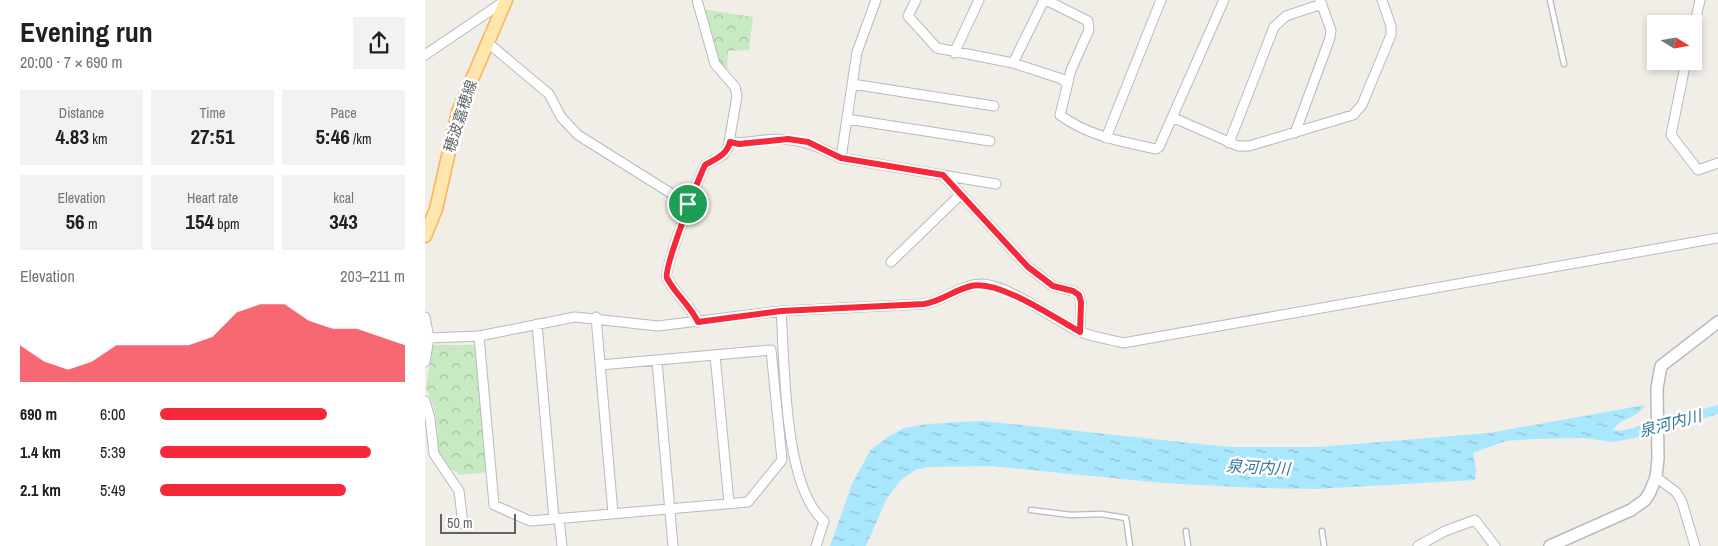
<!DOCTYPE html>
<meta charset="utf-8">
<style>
:root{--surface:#fff;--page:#f2f2f2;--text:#202124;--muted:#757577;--accent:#f52939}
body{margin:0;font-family:"Archivo Narrow","Noto Sans JP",sans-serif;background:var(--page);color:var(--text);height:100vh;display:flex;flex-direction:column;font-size:19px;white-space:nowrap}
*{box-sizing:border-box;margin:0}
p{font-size:16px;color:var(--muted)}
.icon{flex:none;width:28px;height:28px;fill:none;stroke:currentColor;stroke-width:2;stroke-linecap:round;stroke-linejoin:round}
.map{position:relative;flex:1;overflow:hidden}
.side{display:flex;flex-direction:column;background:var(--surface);width:425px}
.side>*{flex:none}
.needle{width:32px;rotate:101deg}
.tools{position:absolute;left:1222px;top:15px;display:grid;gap:10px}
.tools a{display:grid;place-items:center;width:55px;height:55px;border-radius:0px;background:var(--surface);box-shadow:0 2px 8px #0003;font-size:25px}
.scale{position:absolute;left:15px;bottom:12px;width:76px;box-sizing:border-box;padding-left:5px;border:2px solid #5e6468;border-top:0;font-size:14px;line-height:18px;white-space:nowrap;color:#5e6468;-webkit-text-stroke:4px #fff;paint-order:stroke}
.pin{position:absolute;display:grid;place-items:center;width:42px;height:42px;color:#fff;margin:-21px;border:2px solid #fff;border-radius:50%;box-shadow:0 1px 5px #0007}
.round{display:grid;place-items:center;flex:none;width:52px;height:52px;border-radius:0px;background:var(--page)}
.summary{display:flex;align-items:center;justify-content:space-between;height:85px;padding:0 20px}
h1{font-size:28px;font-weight:700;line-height:38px}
.stats{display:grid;grid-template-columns:repeat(3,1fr);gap:8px;height:85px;padding:5px 20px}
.stats div{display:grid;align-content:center;border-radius:0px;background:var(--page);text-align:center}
.stats b{font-size:21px;font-weight:700}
.stats small{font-size:14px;font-weight:400}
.stats p{font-size:14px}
.chart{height:140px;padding:10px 20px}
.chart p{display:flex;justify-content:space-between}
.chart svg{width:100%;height:90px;margin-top:5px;fill:var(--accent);opacity:.7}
ul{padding:0 20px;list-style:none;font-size:16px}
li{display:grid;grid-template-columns:80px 60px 1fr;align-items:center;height:38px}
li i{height:12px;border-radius:6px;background:var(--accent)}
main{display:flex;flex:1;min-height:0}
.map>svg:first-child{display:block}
.park{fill:url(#park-crowns)}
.water{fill:url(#water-ripples)}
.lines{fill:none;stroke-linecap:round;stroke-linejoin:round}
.lane-casing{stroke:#b7babe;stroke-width:7}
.street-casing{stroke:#b7babe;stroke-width:11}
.secondary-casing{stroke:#b5bbbf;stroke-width:14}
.primary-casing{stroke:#fbb356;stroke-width:15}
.lane{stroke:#fff;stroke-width:4.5}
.street{stroke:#fff;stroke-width:9}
.secondary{stroke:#fff;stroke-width:11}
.primary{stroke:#ffe5ae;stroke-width:12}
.route-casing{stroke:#fff;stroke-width:10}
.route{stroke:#f52939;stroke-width:6}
.labels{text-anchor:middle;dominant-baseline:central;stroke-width:5;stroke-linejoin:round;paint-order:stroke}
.street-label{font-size:15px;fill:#5e6468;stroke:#fff}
.water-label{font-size:16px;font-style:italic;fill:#35789d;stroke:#fff}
</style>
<main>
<section class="side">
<div class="summary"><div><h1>Evening run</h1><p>20:00 · 7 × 690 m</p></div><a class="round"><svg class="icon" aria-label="share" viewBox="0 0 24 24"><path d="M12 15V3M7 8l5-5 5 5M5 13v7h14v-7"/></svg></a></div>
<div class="stats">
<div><p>Distance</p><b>4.83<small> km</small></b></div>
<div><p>Time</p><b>27:51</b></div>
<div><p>Pace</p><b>5:46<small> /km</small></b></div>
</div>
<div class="stats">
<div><p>Elevation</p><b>56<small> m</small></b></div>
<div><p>Heart rate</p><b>154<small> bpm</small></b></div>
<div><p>kcal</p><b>343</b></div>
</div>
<div class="chart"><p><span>Elevation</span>203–211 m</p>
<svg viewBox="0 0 160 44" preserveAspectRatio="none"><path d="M0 44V26L10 34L20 38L30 34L40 26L50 26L60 26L70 26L80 22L90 10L100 6L110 6L120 14L130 18L140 18L150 22L160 26V44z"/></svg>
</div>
<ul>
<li><b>690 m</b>6:00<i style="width:68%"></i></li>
<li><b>1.4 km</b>5:39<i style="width:86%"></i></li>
<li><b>2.1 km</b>5:49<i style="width:76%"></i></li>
</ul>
</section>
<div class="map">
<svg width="1293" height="546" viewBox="0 0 1293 546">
<defs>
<pattern id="park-crowns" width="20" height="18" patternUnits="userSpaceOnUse" patternTransform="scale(1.25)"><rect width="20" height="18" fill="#c8eac2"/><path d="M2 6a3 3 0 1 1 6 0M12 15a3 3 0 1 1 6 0" fill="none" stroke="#a6c1a1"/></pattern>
<pattern id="water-ripples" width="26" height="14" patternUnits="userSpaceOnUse" patternTransform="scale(1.25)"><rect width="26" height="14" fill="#a9e7ff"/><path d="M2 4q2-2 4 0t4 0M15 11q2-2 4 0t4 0" fill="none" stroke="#8dbfd2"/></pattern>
</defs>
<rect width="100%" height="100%" fill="#f1ede7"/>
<!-- park -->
<path class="park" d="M 277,9 L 328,17 L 324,50 L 303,51 L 302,73 L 293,63 Z
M 8,345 L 51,345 L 63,472 L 35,475 L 21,466 L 10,448 L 13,433 L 9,407 L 1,388 Z"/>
<!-- water -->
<path class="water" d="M 1220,405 C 1213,418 1195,418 1188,430 L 1196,431 L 1293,405 L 1293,414 L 1220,436 L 1188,442 L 1159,438 L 1108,439 L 1081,441 L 1048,453 L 1051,470 L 1050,480 L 891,489 L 833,488 L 738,483 L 566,466 L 502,467 L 490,470 L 475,481 L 462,498 L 441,546 L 405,546 L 427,484 L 445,451 L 461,438 L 479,428 L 502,424 L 557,421 L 804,447 L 893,447 L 1064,433 Z"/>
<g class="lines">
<!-- lane casing -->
<g class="lane-casing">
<path id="lane" d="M 1125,0 L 1139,64
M 606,510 L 646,515 L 676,514 L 701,518 L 705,546
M 761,531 L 763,546
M 897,531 L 899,546"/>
</g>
<!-- street casing -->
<g class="street-casing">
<path id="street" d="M 272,0 L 290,64 L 310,87 L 312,96 L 303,148 L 298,155 L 280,165 C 274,178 238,269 242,278 C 250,294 265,305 273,322
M 451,0 L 432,52 L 416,158 L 571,184
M 491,0 L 483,16 L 512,48 L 588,63 L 637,79 L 642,84
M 621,0 L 663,21 L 664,30 L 646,70 L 635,115 C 663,136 698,142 731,149 L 734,147 L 799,0
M 1269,27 L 1275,0
M 62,42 L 124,94 L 136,117 L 153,135 L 263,204
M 529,53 L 554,0
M 0,55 L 81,0
M 1261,61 L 1246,135 L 1273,170 L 1293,163
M 588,63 L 619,0
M 427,84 L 569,106
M 749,118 L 813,146 L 824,146 L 928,115 L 937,105 L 966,35 L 966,26 L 957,0
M 422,119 L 565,141
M 870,133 L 905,38 L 906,30 L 895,0
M 681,138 L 736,0
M 305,142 C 317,144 328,141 340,140 C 371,137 389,144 416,158
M 804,143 L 849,27 L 861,16 L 897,4
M 518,175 L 603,267 L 628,286 L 648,291 L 654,295 L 656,302 L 655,331
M 466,262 L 535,195
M 356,311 C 360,364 358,486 399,521 L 391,546
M 0,317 L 4,338 L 54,336 L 150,317 L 233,326 L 356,311 L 499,304 C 519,301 537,284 557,284 C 584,285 628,319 653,331 C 667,337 684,339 698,343 L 1293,238
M 171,317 L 188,513
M 112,324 L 129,519 L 323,502 L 357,460 L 346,350 L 175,365
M 54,336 L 69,505 L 105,521 L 129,519
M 290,355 L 304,503
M 232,361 L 248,546
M 0,362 L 4,338 L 0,338
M 0,401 L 5,418 L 9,454 L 34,491 L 38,524
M 1231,477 L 1251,492 L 1257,502 L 1270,546
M 134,519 L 137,546
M 993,546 L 1020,531 L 1050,520 L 1070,546"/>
</g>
<!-- secondary casing -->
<g class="secondary-casing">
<path id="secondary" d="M 1125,546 L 1206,510 L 1220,500 L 1225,492 L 1231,477 L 1233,459 L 1232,388 L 1236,366 L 1293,322"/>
</g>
<!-- primary casing -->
<g class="primary-casing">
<path id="primary" d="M 0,236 L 11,209 L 33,112 L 81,0"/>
</g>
<!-- lane -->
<use href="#lane" class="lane"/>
<!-- street -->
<use href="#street" class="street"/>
<!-- secondary -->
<use href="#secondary" class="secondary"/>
<!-- primary -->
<use href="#primary" class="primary"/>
</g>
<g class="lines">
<!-- route casing -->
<g class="route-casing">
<path id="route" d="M 363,139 L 383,142 L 416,158 L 518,175 L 603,267 L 628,286 L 648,291 L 654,295 L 656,302 L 655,332 C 630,318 573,279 546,286 C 529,290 517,301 499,304 L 356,311 L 273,322 C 265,305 250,294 242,278 C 238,269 274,178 280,165 C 290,159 302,155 305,142 L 314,144 Z"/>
</g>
<!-- route -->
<use href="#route" class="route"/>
</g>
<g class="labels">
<!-- street labels -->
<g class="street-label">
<text transform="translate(35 116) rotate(-72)">穂波嘉穂線</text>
</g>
<!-- water labels -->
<g class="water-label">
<text transform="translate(1245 423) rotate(-15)">泉河内川</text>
<text transform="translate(833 467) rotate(3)">泉河内川</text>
</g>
</g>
</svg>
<div class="tools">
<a><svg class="needle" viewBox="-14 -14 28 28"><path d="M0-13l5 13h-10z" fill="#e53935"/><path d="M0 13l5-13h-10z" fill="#757577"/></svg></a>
</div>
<div class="scale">50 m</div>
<div class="pin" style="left:263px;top:204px;background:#1e9e55"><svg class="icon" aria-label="arrive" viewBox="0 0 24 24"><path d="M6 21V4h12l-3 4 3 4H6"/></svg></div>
</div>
</main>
